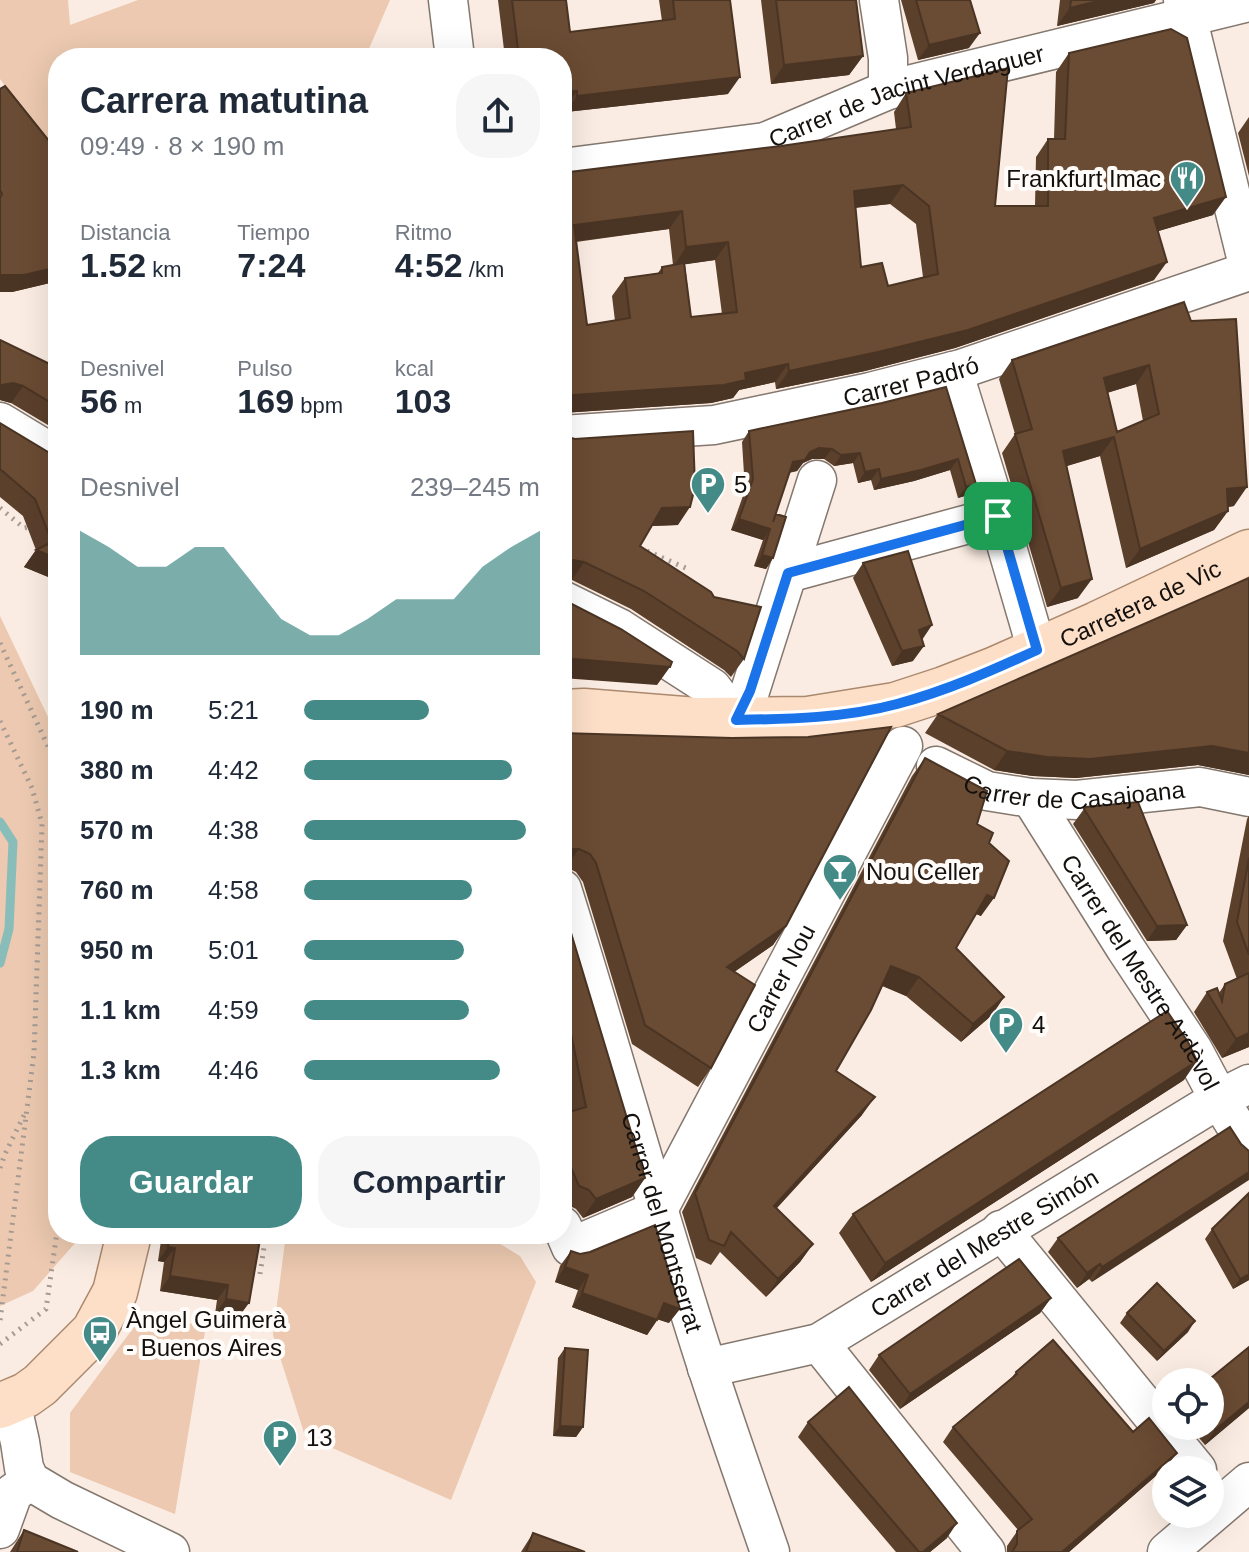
<!DOCTYPE html>
<html lang="es">
<meta charset="utf-8">
<style>
:root{--surface:#fff;--page:#f6f6f7;--text:#1f2937;--muted:#747a83;--accent:#448b88}
body{margin:0;font-family:Arial,sans-serif;background:var(--page);color:var(--text);height:100vh;display:flex;flex-direction:column;font-size:30px;white-space:nowrap}
*{box-sizing:border-box;margin:0}
p{font-size:26px;color:var(--muted)}
.icon{flex:none;width:44px;height:44px;fill:none;stroke:currentColor;stroke-width:2;stroke-linecap:round;stroke-linejoin:round}
.map{position:relative;flex:1;overflow:hidden}
.side{position:absolute;left:48px;top:48px;width:524px;height:1196px;display:flex;flex-direction:column;background:var(--surface);border-radius:32px;box-shadow:0 8px 32px #0002}
.side>*{flex:none}
.tools{position:absolute;left:1152px;top:1368px;display:grid;gap:16px}
.tools a{display:grid;place-items:center;width:72px;height:72px;border-radius:50%;background:var(--surface);box-shadow:0 8px 32px #0002;font-size:40px}
.pin{position:absolute;display:grid;place-items:center;width:68px;height:68px;color:#fff;margin:-34px;border-radius:16px;box-shadow:0 4px 12px #0006}
.round{display:grid;place-items:center;flex:none;width:84px;height:84px;border-radius:32px;background:var(--page)}
.overview{display:flex;align-items:center;justify-content:space-between;height:136px;padding:0 32px}
h1{font-size:36px;font-weight:700;line-height:60px}
.figures{display:grid;grid-template-columns:repeat(3,1fr);gap:12px;height:136px;padding:8px 32px}
.figures div{display:grid;align-content:center}
.figures b{font-size:34px;font-weight:700}
.figures small{font-size:22px;font-weight:400}
.figures p{font-size:22px}
.chart{height:224px;padding:16px 32px}
.chart p{display:flex;justify-content:space-between}
.chart svg{width:100%;height:144px;margin-top:8px;fill:var(--accent);opacity:.7}
.cta{display:flex;gap:16px;margin-top:auto;padding:16px 32px}
.cta a{flex:1;height:92px;border-radius:32px;background:var(--accent);color:#fff;font-size:32px;font-weight:700;line-height:92px;text-align:center}
.cta a+a{background:var(--page);color:var(--text)}
ul{padding:0 32px;list-style:none;font-size:26px}
li{display:grid;grid-template-columns:128px 96px 1fr;align-items:center;height:60px}
li i{height:20px;border-radius:10px;background:var(--accent)}
.map>svg:first-child{display:block}
.green{fill:#ecc9b0}
.lines{fill:none;stroke-linecap:round;stroke-linejoin:round}
.stream{stroke:#88bdba;stroke-width:9}
.minor-casing{stroke:#83776e;stroke-width:41}
.major-casing{stroke:#ab896f;stroke-width:47}
.path{stroke:#a59b93;stroke-width:5;stroke-dasharray:2 6;stroke-linecap:butt}
.minor{stroke:#fff;stroke-width:38}
.major{stroke:#fddfc8;stroke-width:44}
.wall{fill:#5b402c;fill-rule:evenodd}
.shaded-wall{fill:#4a3424}
.building{fill:#6a4b33;stroke:#4a3424;stroke-width:2;fill-rule:evenodd}
.route-casing{stroke:#fff;stroke-width:16}
.route{stroke:#1a73e8;stroke-width:10}
.labels{text-anchor:middle;dominant-baseline:central;stroke-width:8;stroke-linejoin:round;paint-order:stroke}
.street-label{font-size:24px;fill:#14100d;stroke:#fffcfa}
.poi-label{font-size:24px;fill:#14100d;stroke:#fffcfa;text-anchor:start}
</style>
<div class="map">
<svg width="1249" height="1552" viewBox="0 0 1249 1552">
<rect width="100%" height="100%" fill="#faece2"/>
<!-- green -->
<path class="green" d="M 0,0 L 68,0 L 70,25 L 138,0 L 390,0 L 365,58 L 58,58 L 58,161 L 0,79 Z
M 0,616 L 58,738 L 58,1234 L 83,1234 L 33,1291 L 0,1306 Z
M 286,1234 L 484,1234 L 520,1256 L 536,1282 L 451,1500 L 305,1436 L 273,1335 Z
M 140,1319 L 206,1325 L 175,1514 L 70,1472 L 70,1413 Z"/>
<g class="lines">
<!-- stream -->
<path class="stream" d="M 0,822 L 13,842 L 9,929 L 0,963"/>
<!-- minor casing -->
<g class="minor-casing">
<g id="minor">
<path d="M 448,0 L 455,58"/>
<path d="M 879,0 L 888,58 L 888,90"/>
<path d="M 1183,0 L 1249,269"/>
<path id="s1" d="M 562,168 L 765,142 L 888,90 L 1249,2"/>
<path d="M 953,371 L 995,506 L 1037,650"/>
<path d="M 0,422 L 58,457"/>
<path id="s2" d="M 562,435 L 714,425 L 870,392 L 961,369 L 1249,271"/>
<path d="M 788,573 L 998,516"/>
<path d="M 562,600 L 619,628 L 712,688 L 736,720 L 750,691 L 817,480"/>
<path id="s3" d="M 936,766 L 987,791 L 1031,798 L 1077,800 L 1200,787 L 1249,797"/>
<path id="s4" d="M 1031,798 L 1126,949 L 1193,1050 L 1219,1099 L 1249,1147"/>
<path id="s5" d="M 562,889 C 612,1048 656,1209 707,1367 C 727,1429 749,1491 770,1552"/>
<path id="s6" d="M 658,1210 L 903,746"/>
<path d="M 562,1226 L 571,1247 L 658,1210"/>
<path d="M 1001,1230 L 1197,1470"/>
<path d="M 819,1343 L 986,1552"/>
<path id="s7" d="M 707,1368 L 819,1343 L 1219,1099 L 1249,1084"/>
<path d="M 11,1402 L 20,1442 L 24,1468 L 30,1481 L 62,1500 L 170,1552"/>
<path d="M 0,1529 L 13,1493 L 30,1481"/>
<path d="M 1167,1552 L 1249,1482"/>
</g>
</g>
<!-- major casing -->
<g class="major-casing">
<g id="major">
<path id="s8" d="M 562,712 L 584,711 L 696,720 L 808,719 L 895,705 L 944,689 L 993,670 L 1097,624 L 1249,552"/>
<path d="M 0,1406 L 26,1395 L 40,1385 L 94,1331 L 115,1292 L 129,1234"/>
</g>
</g>
<!-- path -->
<path class="path" d="M 0,508 L 24,528 L 34,526
M 647,551 L 688,569
M 0,643 L 53,757 L 58,783
M 0,721 L 32,788 L 42,824 L 34,1053 L 0,1321
M 0,1168 L 5,1154 L 25,1113
M 260,1274 L 266,1234
M 0,1344 L 46,1309 L 58,1225"/>
<!-- minor -->
<use href="#minor" class="minor"/>
<!-- major -->
<use href="#major" class="major"/>
</g>
<!-- wall -->
<path class="wall" d="M 498,0 L 566,0 L 570,32 L 662,21 L 659,0 L 730,0 L 728,94 L 566,112 L 562,58 L 505,58 Z
M 761,0 L 856,0 L 863,56 L 849,75 L 771,84 Z
M 901,0 L 970,0 L 969,48 L 918,60 Z
M 1060,0 L 1156,0 L 1154,3 L 1057,26 Z
M 1069,53 L 1213,215 L 1158,231 L 1154,280 L 955,348 L 865,371 L 776,389 L 775,382 L 739,390 L 733,398 L 711,403 L 562,413 L 562,173 L 781,146 L 896,129 L 894,112 L 906,93 L 995,206 L 1035,206 L 1036,157 L 1048,139 L 1054,139 L 1056,72 ZM 890,204 L 916,224 L 923,277 L 888,286 L 861,267 L 855,208 ZM 669,229 L 673,265 L 662,267 L 658,273 L 625,278 L 612,296 L 615,321 L 587,325 L 576,242 ZM 715,260 L 722,314 L 691,317 L 685,264 Z
M 0,89 L 58,152 L 58,289 L 54,282 L 12,292 L 0,292 Z
M 1249,117 L 1249,176 L 1238,133 Z
M 1184,302 L 1234,506 L 1228,507 L 1228,511 L 1214,530 L 1126,568 L 1100,456 L 1067,466 L 1078,598 L 1047,607 L 1002,453 L 1015,434 L 999,379 L 1012,360 ZM 1136,384 L 1143,421 L 1117,432 L 1107,393 Z
M 0,340 L 58,368 L 58,431 L 11,403 L 0,400 Z
M 946,387 L 976,484 L 968,495 L 958,498 L 950,470 L 914,481 L 874,490 L 871,480 L 858,483 L 853,463 L 834,466 L 824,459 L 812,459 L 803,463 L 797,471 L 789,473 L 775,515 L 773,558 L 766,569 L 754,566 L 763,540 L 731,530 L 745,490 L 742,442 L 749,431 L 882,403 Z
M 0,423 L 58,458 L 58,581 L 24,567 L 36,550 L 23,516 L 0,497 Z
M 562,434 L 678,525 L 652,526 L 640,546 L 744,659 L 731,677 L 724,670 L 631,609 L 572,580 Z
M 863,563 L 913,661 L 892,666 L 853,578 Z
M 1249,578 L 1249,775 L 1198,765 L 1076,778 L 1033,776 L 994,770 L 925,733 L 938,714 Z
M 562,733 L 786,926 L 773,945 L 734,972 L 711,1068 L 698,1087 L 632,1044 L 583,882 L 576,872 L 566,867 Z
M 925,758 L 977,824 L 989,843 L 981,916 L 976,914 L 956,948 L 1004,997 L 992,1015 L 961,1042 L 906,996 L 882,986 L 836,1071 L 862,1115 L 777,1208 L 813,1244 L 800,1262 L 766,1297 L 720,1252 L 711,1265 L 696,1258 L 682,1212 L 912,776 Z
M 1084,809 L 1187,925 L 1176,940 L 1147,941 L 1073,824 Z
M 1249,816 L 1249,1047 L 1222,1058 L 1194,1012 L 1207,992 L 1219,993 L 1225,984 L 1237,979 L 1223,941 L 1247,819 Z
M 562,903 L 645,1178 L 632,1197 L 583,1218 L 576,1209 L 566,1204 L 562,1196 L 562,1114 L 570,1112 L 562,1072 Z
M 1184,1080 L 871,1282 L 839,1233 L 853,1214 Z
M 1230,1127 L 1092,1282 L 1089,1279 L 1077,1288 L 1048,1252 L 1058,1238 Z
M 1212,1229 L 1249,1280 L 1233,1289 L 1205,1239 Z
M 162,1234 L 261,1234 L 238,1318 L 215,1314 L 217,1300 L 160,1291 L 164,1262 L 158,1261 Z
M 571,1251 L 669,1323 L 658,1319 L 647,1335 L 572,1307 L 578,1290 L 555,1282 L 560,1266 Z
M 1051,1298 L 1040,1313 L 900,1409 L 869,1370 L 879,1355 Z
M 1127,1313 L 1188,1332 L 1157,1361 L 1120,1323 Z
M 565,1348 L 583,1427 L 576,1437 L 553,1436 L 558,1358 Z
M 1016,1372 L 1133,1432 L 1166,1467 L 1069,1552 L 1007,1552 L 1007,1546 L 1018,1530 L 943,1442 L 953,1427 L 1010,1380 Z
M 1210,1382 L 1249,1408 L 1205,1445 L 1189,1426 L 1210,1426 Z
M 808,1422 L 947,1538 L 930,1552 L 896,1552 L 798,1437 Z
M 24,1530 L 78,1552 L 10,1552 Z
M 533,1533 L 585,1552 L 521,1552 Z"/>
<!-- shaded-wall -->
<path class="shaded-wall" d="M 1102,0 L 1156,0 L 1154,3 L 1057,26 L 1070,8 Z
M 980,33 L 969,48 L 918,60 L 929,45 Z
M 863,56 L 849,75 L 771,84 L 784,65 Z
M 740,77 L 728,94 L 566,112 L 577,96 Z
M 577,91 L 565,107 L 562,108 L 562,92 Z
M 903,185 L 890,204 L 841,209 L 854,191 Z
M 1226,197 L 1213,215 L 1142,236 L 1154,218 Z
M 682,211 L 669,229 L 562,243 L 574,225 Z
M 728,242 L 715,260 L 674,266 L 686,247 Z
M 1167,262 L 1154,280 L 955,348 L 865,371 L 776,389 L 789,371 Z
M 58,267 L 58,276 L 54,282 L 12,292 L 0,292 L 0,275 Z
M 788,364 L 775,382 L 739,390 L 733,398 L 711,403 L 562,413 L 562,399 L 573,395 L 745,373 Z
M 1149,365 L 1136,384 L 1090,398 L 1104,378 Z
M 13,383 L 23,386 L 11,403 L 0,400 L 0,387 L 2,385 Z
M 1114,437 L 1100,456 L 1050,471 L 1063,451 Z
M 819,448 L 832,449 L 824,459 L 812,459 L 803,463 L 797,471 L 785,473 L 793,462 Z
M 860,453 L 853,463 L 834,466 L 841,455 Z
M 958,459 L 950,470 L 914,481 L 874,490 L 881,479 Z
M 879,469 L 871,480 L 858,483 L 865,472 Z
M 976,484 L 968,495 L 958,498 L 966,487 Z
M 1247,487 L 1234,506 L 1214,509 L 1227,489 Z
M 690,507 L 678,525 L 649,526 L 662,508 Z
M 1228,511 L 1214,530 L 1126,568 L 1140,549 Z
M 739,519 L 770,529 L 763,540 L 731,530 Z
M 36,550 L 58,559 L 58,581 L 24,567 Z
M 762,555 L 773,558 L 766,569 L 754,566 Z
M 573,560 L 584,562 L 572,580 L 562,579 L 562,564 Z
M 1092,579 L 1078,598 L 1047,607 L 1061,588 Z
M 932,625 L 922,640 L 919,630 Z
M 924,646 L 913,661 L 892,666 L 902,651 Z
M 562,658 L 670,667 L 657,685 L 562,678 Z
M 1212,746 L 1249,753 L 1249,775 L 1198,765 L 1076,778 L 1033,776 L 994,770 L 1007,751 Z
M 568,849 L 579,849 L 566,867 L 562,868 L 562,854 Z
M 987,895 L 994,898 L 981,916 L 974,913 Z
M 1187,925 L 1176,940 L 1147,941 L 1157,926 Z
M 786,926 L 773,945 L 714,986 L 727,967 Z
M 891,966 L 919,977 L 906,996 L 879,984 Z
M 1004,997 L 992,1015 L 961,1042 L 973,1024 Z
M 1249,1033 L 1249,1047 L 1222,1058 L 1236,1039 Z
M 1197,1061 L 1184,1080 L 871,1282 L 885,1263 Z
M 875,1097 L 862,1115 L 762,1224 L 774,1206 Z
M 1249,1172 L 1249,1180 L 1092,1282 L 1102,1267 Z
M 645,1178 L 632,1197 L 583,1218 L 596,1199 Z
M 813,1244 L 800,1262 L 766,1297 L 778,1279 Z
M 168,1247 L 175,1248 L 164,1262 L 158,1261 Z
M 1100,1264 L 1089,1279 L 1077,1288 L 1087,1273 Z
M 565,1267 L 588,1275 L 578,1290 L 555,1282 Z
M 1249,1274 L 1249,1280 L 1233,1289 L 1240,1279 Z
M 170,1276 L 228,1285 L 217,1300 L 160,1291 Z
M 582,1293 L 657,1320 L 647,1335 L 572,1307 Z
M 1051,1298 L 1040,1313 L 900,1409 L 910,1394 Z
M 226,1299 L 249,1303 L 238,1318 L 215,1314 Z
M 664,1303 L 680,1309 L 669,1323 L 653,1318 Z
M 1195,1321 L 1188,1332 L 1157,1361 L 1164,1351 Z
M 1249,1402 L 1249,1408 L 1205,1445 L 1215,1430 Z
M 560,1426 L 583,1427 L 576,1437 L 553,1436 Z
M 1177,1453 L 1166,1467 L 1069,1552 L 1062,1552 Z
M 957,1523 L 947,1538 L 930,1552 L 923,1552 Z"/>
<!-- building -->
<path class="building" d="M 512,0 L 566,0 L 570,32 L 675,19 L 673,0 L 730,0 L 740,77 L 577,96 L 577,91 L 562,92 L 562,58 L 519,58 Z
M 776,0 L 856,0 L 863,56 L 784,65 Z
M 916,0 L 970,0 L 980,33 L 929,45 Z
M 1071,0 L 1102,0 L 1070,8 Z
M 1171,29 L 1187,38 L 1226,197 L 1154,218 L 1167,262 L 968,330 L 878,352 L 789,371 L 788,364 L 745,373 L 746,380 L 724,385 L 573,395 L 562,399 L 562,173 L 781,146 L 911,127 L 906,93 L 1008,68 L 995,206 L 1048,206 L 1048,139 L 1065,139 L 1069,53 ZM 903,185 L 929,206 L 938,274 L 888,286 L 882,263 L 861,267 L 854,191 ZM 682,211 L 686,247 L 728,242 L 737,312 L 691,317 L 684,263 L 662,267 L 662,273 L 625,278 L 630,318 L 587,325 L 574,225 Z
M 5,86 L 58,152 L 58,267 L 24,275 L 0,275 L 0,198 L 2,194 L 0,190 L 0,89 Z
M 1184,302 L 1191,321 L 1236,319 L 1247,487 L 1227,489 L 1228,511 L 1140,549 L 1114,437 L 1063,451 L 1092,579 L 1061,588 L 1015,434 L 1032,429 L 1012,360 ZM 1149,365 L 1159,414 L 1117,432 L 1104,378 Z
M 0,340 L 58,368 L 58,407 L 23,386 L 13,383 L 2,385 L 0,387 Z
M 946,387 L 976,484 L 966,487 L 958,459 L 921,470 L 881,479 L 879,469 L 865,472 L 860,453 L 841,455 L 832,449 L 819,448 L 810,452 L 805,460 L 793,462 L 773,522 L 776,514 L 786,517 L 773,558 L 762,555 L 770,529 L 739,519 L 753,479 L 749,431 L 882,403 Z
M 0,423 L 58,458 L 58,559 L 36,550 L 52,542 L 35,499 L 0,469 Z
M 693,431 L 695,487 L 690,507 L 662,508 L 640,546 L 711,592 L 714,597 L 761,607 L 744,659 L 737,651 L 644,591 L 584,562 L 573,560 L 562,564 L 562,434 L 564,436 L 575,439 Z
M 908,551 L 932,625 L 919,630 L 924,646 L 902,651 L 863,563 Z
M 1249,578 L 1249,753 L 1212,746 L 1090,759 L 1047,757 L 1007,751 L 938,714 Z
M 562,599 L 621,629 L 672,662 L 670,667 L 562,658 Z
M 891,727 L 786,926 L 727,967 L 755,985 L 711,1068 L 645,1025 L 596,863 L 590,854 L 579,849 L 568,849 L 562,854 L 562,733 L 732,738 L 808,737 Z
M 925,758 L 987,791 L 977,824 L 993,833 L 989,843 L 1009,861 L 994,898 L 987,895 L 956,948 L 1004,997 L 973,1024 L 919,977 L 891,966 L 871,1010 L 836,1071 L 875,1097 L 774,1206 L 813,1244 L 778,1279 L 731,1232 L 724,1246 L 709,1240 L 695,1193 Z
M 1138,802 L 1187,925 L 1157,926 L 1084,809 L 1086,807 Z
M 1249,858 L 1249,955 L 1237,922 Z
M 562,903 L 645,1178 L 596,1199 L 589,1190 L 579,1186 L 562,1147 L 562,1114 L 586,1107 L 567,1014 L 562,1015 Z
M 1249,973 L 1249,1033 L 1236,1039 L 1207,992 L 1217,988 L 1222,1001 L 1225,984 Z
M 1167,1011 L 1188,1042 L 1197,1061 L 885,1263 L 853,1214 Z
M 1230,1127 L 1241,1144 L 1249,1151 L 1249,1172 L 1102,1267 L 1100,1264 L 1087,1273 L 1058,1238 Z
M 1249,1193 L 1249,1274 L 1240,1279 L 1212,1229 Z
M 655,1225 L 680,1309 L 664,1303 L 657,1320 L 582,1293 L 588,1275 L 565,1267 L 571,1251 L 580,1254 L 590,1252 Z
M 170,1234 L 261,1234 L 249,1303 L 226,1299 L 228,1285 L 170,1276 L 175,1248 L 168,1247 Z
M 1019,1259 L 1051,1298 L 910,1394 L 879,1355 Z
M 1157,1283 L 1195,1321 L 1164,1351 L 1127,1313 Z
M 1053,1340 L 1133,1432 L 1149,1418 L 1177,1453 L 1062,1552 L 1012,1552 L 1017,1544 L 1017,1531 L 1032,1519 L 953,1427 L 1017,1374 L 1016,1372 Z
M 1249,1347 L 1249,1402 L 1215,1430 L 1210,1424 L 1210,1382 L 1206,1382 Z
M 565,1348 L 588,1350 L 583,1427 L 560,1426 Z
M 849,1387 L 957,1523 L 923,1552 L 919,1552 L 808,1422 Z
M 24,1530 L 78,1552 L 17,1552 Z
M 533,1533 L 585,1552 L 526,1552 Z"/>
<g class="lines">
<!-- route casing -->
<g class="route-casing">
<path id="route" d="M 998,516 L 1037,650 C 991,671 946,691 897,704 C 845,718 790,719 736,720 L 750,691 L 788,573 Z"/>
</g>
<!-- route -->
<use href="#route" class="route"/>
</g>
<!-- icons -->
<defs>
<g id="restaurant-pin" transform="scale(1.8)"><path d="M0 17L-7.5 6A9.5 9.5 0 1 1 7.5 6Z" fill="#448b88" stroke="#fffcfa"/><path d="M-5-6h1v4h1v-4h1v4h1v-4h1v5L-1.5 .5V6h-2V.5L-5-1ZM5-6V6H3V1.5H1.5Q1.5-4 5-6Z" fill="#fff"/></g>
<g id="parking-pin" transform="scale(1.8)"><path d="M0 17L-7.5 6A9.5 9.5 0 1 1 7.5 6Z" fill="#448b88" stroke="#fffcfa"/><path d="M-3.5-5.5H1a3.5 3.5 0 0 1 0 7H-1V5.5H-3.5ZM-1-3.4V-.6H.8a1.4 1.4 0 0 0 0-2.8Z" fill="#fff"/></g>
<g id="bar-pin" transform="scale(1.8)"><path d="M0 17L-7.5 6A9.5 9.5 0 1 1 7.5 6Z" fill="#448b88" stroke="#fffcfa"/><path d="M-6-5H6L.8 .8V4.5H3.5V6h-7V4.5H-.8V.8Z" fill="#fff"/></g>
<g id="bus-pin" transform="scale(1.8)"><path d="M0 17L-7.5 6A9.5 9.5 0 1 1 7.5 6Z" fill="#448b88" stroke="#fffcfa"/><path d="M-5-6H5V4H4V6H2V4H-2V6H-4V4H-5ZM-3.5-4V0h7V-4ZM-3.5 1.2v1.5H-2V1.2ZM2 1.2v1.5H3.5V1.2Z" fill="#fff"/></g>
</defs>
<g fill-rule="evenodd">
<use href="#restaurant-pin" x="1187" y="178"/>
<use href="#parking-pin" x="708" y="484"/>
<use href="#bar-pin" x="840" y="871"/>
<use href="#parking-pin" x="1006" y="1024"/>
<use href="#bus-pin" x="100" y="1333"/>
<use href="#parking-pin" x="280" y="1437"/>
</g>
<g class="labels">
<!-- street labels -->
<g class="street-label">
<text stroke="none"><textPath href="#s1" startOffset="354">Carrer de Jacint Verdaguer</textPath></text>
<text stroke="none"><textPath href="#s2" startOffset="354">Carrer Padró</textPath></text>
<text stroke="none"><textPath href="#s8" startOffset="600">Carretera de Vic</textPath></text>
<text stroke="none"><textPath href="#s3" startOffset="144">Carrer de Casajoana</textPath></text>
<text stroke="none"><textPath href="#s4" startOffset="206">Carrer del Mestre Ardèvol</textPath></text>
<text stroke="none"><textPath href="#s6" startOffset="262">Carrer Nou</textPath></text>
<text stroke="none"><textPath href="#s5" startOffset="348">Carrer del Montserrat</textPath></text>
<text stroke="none"><textPath href="#s7" startOffset="308">Carrer del Mestre Simón</textPath></text>
</g>
<!-- poi labels -->
<g class="poi-label">
<text x="1161" y="178" text-anchor="end">Frankfurt Imac</text>
<text x="734" y="484">5</text>
<text x="866" y="871">Nou Celler</text>
<text x="1032" y="1024">4</text>
<text x="126" y="1319">Àngel Guimerà<tspan x="126" dy="28">- Buenos Aires</tspan></text>
<text x="306" y="1437">13</text>
</g>
</g>
</svg>
<div class="tools">
<a><svg class="icon" aria-label="locate" viewBox="0 0 24 24"><circle cx="12" cy="12" r="6"/><path d="M12 2v4M12 18v4M2 12h4M18 12h4"/></svg></a>
<a><svg class="icon" aria-label="layers" viewBox="0 0 24 24"><path d="M12 4l9 5-9 5-9-5zM3 14l9 5 9-5"/></svg></a>
</div>
<div class="pin" style="left:998px;top:516px;background:#1e9e55"><svg class="icon" aria-label="arrive" viewBox="0 0 24 24"><path d="M6 21V4h12l-3 4 3 4H6"/></svg></div>
<section class="side">
<div class="overview"><div><h1>Carrera matutina</h1><p>09:49 · 8 × 190 m</p></div><a class="round"><svg class="icon" aria-label="share" viewBox="0 0 24 24"><path d="M12 15V3M7 8l5-5 5 5M5 13v7h14v-7"/></svg></a></div>
<div class="figures">
<div><p>Distancia</p><b>1.52<small> km</small></b></div>
<div><p>Tiempo</p><b>7:24</b></div>
<div><p>Ritmo</p><b>4:52<small> /km</small></b></div>
</div>
<div class="figures">
<div><p>Desnivel</p><b>56<small> m</small></b></div>
<div><p>Pulso</p><b>169<small> bpm</small></b></div>
<div><p>kcal</p><b>103</b></div>
</div>
<div class="chart"><p><span>Desnivel</span>239–245 m</p>
<svg viewBox="0 0 160 44" preserveAspectRatio="none"><path d="M0 44V6L10 11L20 17L30 17L40 11L50 11L60 22L70 33L80 38L90 38L100 33L110 27L120 27L130 27L140 17L150 11L160 6V44z"/></svg>
</div>
<ul>
<li><b>190 m</b>5:21<i style="width:53%"></i></li>
<li><b>380 m</b>4:42<i style="width:88%"></i></li>
<li><b>570 m</b>4:38<i style="width:94%"></i></li>
<li><b>760 m</b>4:58<i style="width:71%"></i></li>
<li><b>950 m</b>5:01<i style="width:68%"></i></li>
<li><b>1.1 km</b>4:59<i style="width:70%"></i></li>
<li><b>1.3 km</b>4:46<i style="width:83%"></i></li>
</ul>
<div class="cta"><a>Guardar</a><a>Compartir</a></div>
</section>
</div>
